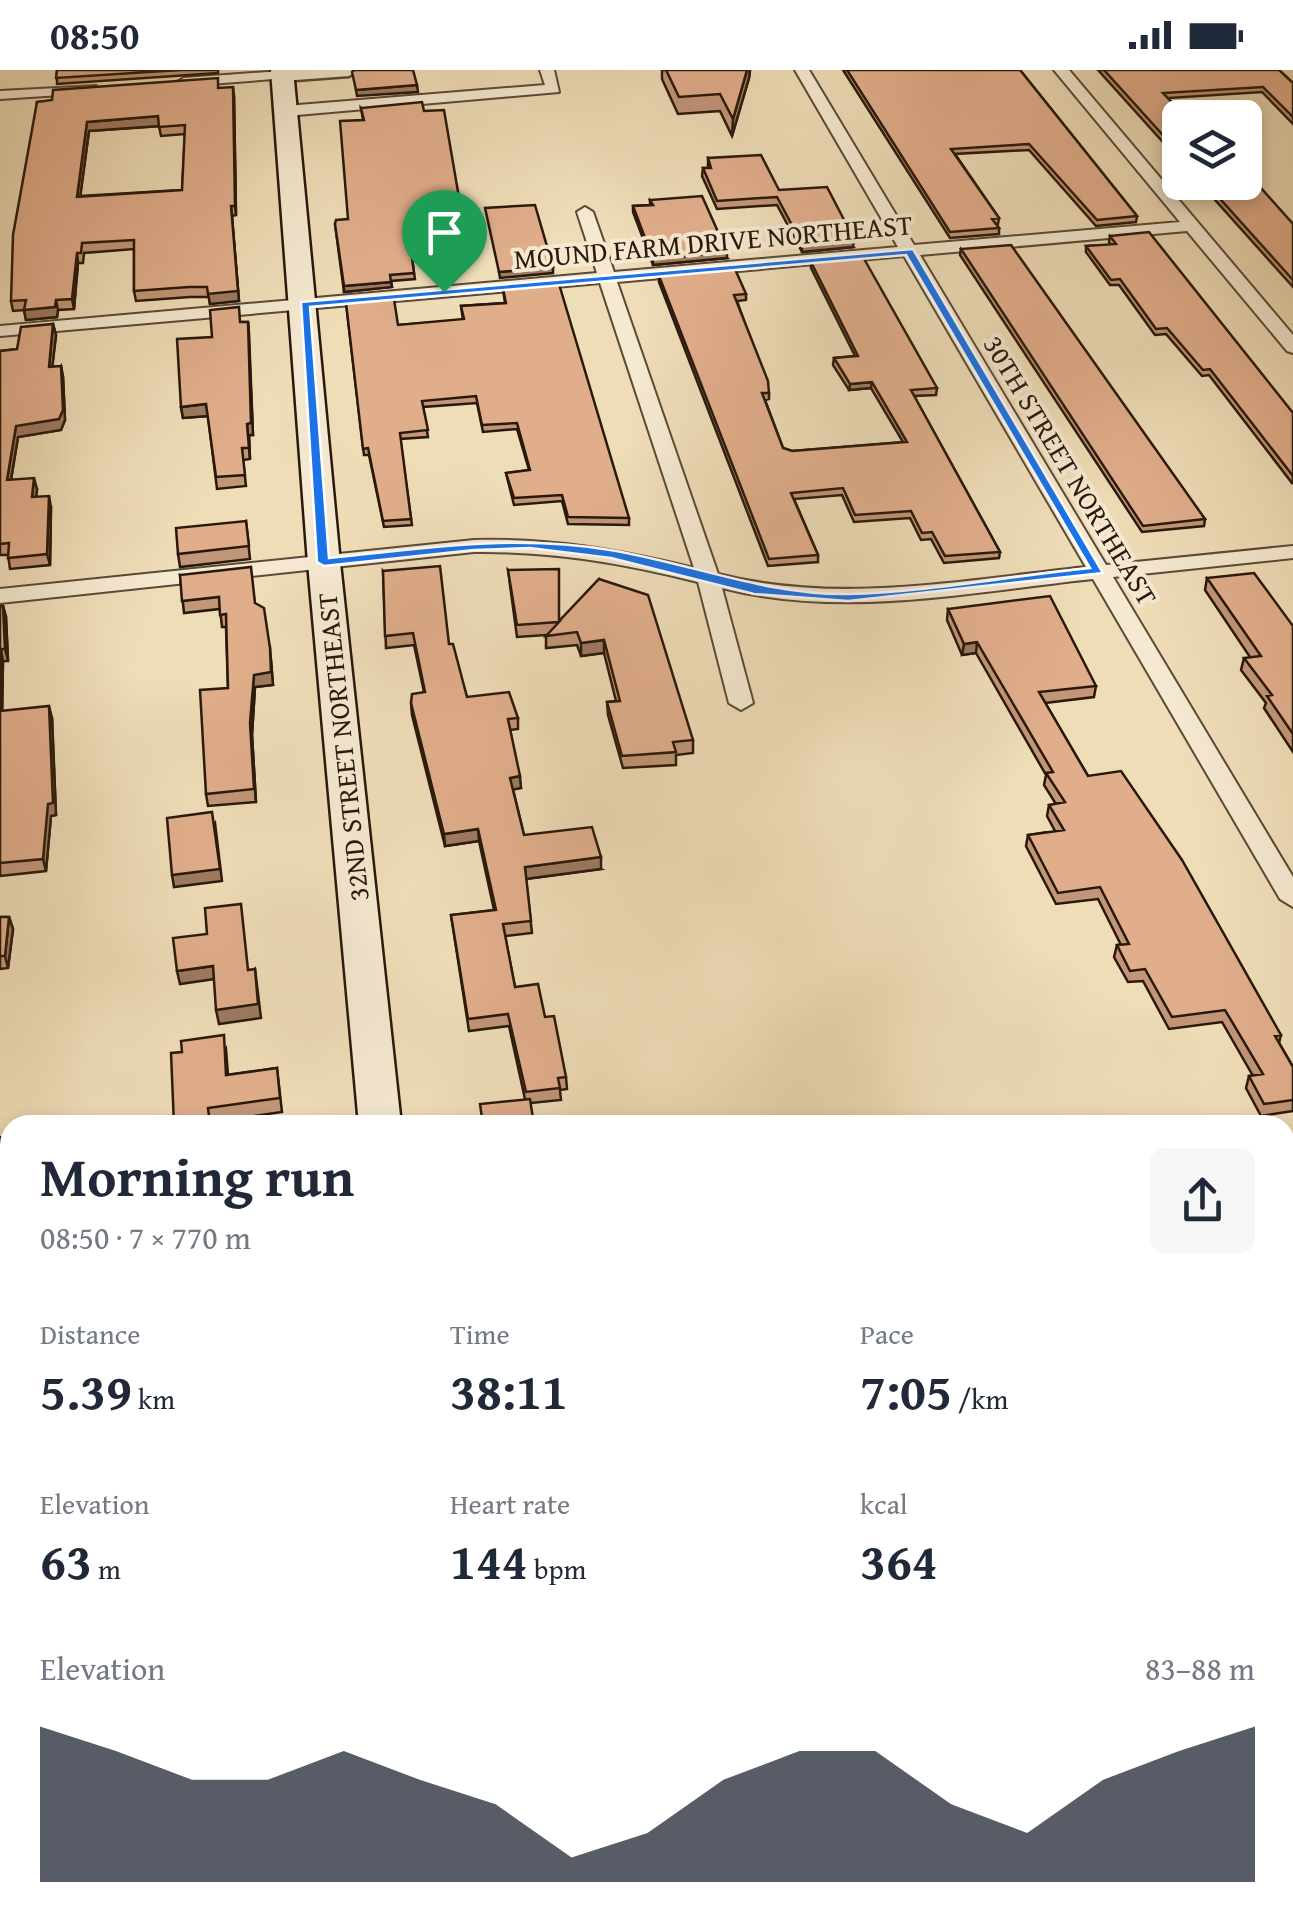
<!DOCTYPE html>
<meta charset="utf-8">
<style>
:root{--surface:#fff;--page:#f6f6f7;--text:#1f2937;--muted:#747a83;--accent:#111827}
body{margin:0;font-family:"Gentium Book Plus",serif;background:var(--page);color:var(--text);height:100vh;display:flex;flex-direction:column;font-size:38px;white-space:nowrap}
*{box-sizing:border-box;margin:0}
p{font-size:32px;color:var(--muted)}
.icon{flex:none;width:55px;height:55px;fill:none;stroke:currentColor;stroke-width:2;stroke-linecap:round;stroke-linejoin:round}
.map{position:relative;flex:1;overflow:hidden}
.panel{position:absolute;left:0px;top:1045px;width:1295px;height:812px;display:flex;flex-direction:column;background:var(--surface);border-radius:30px 30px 0 0;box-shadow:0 5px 15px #0003}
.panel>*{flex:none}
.controls{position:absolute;left:1162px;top:30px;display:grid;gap:20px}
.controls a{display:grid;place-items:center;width:100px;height:100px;border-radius:15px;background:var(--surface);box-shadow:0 5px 15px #0003;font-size:50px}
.pin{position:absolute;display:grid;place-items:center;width:85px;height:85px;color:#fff;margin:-102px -42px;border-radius:50% 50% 50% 0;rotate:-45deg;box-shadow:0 0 10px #0007}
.pin .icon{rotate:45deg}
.round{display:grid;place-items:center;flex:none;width:105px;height:105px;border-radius:15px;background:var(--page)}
.headline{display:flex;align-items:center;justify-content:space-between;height:170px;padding:0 40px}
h1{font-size:55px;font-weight:700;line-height:75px}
.stats{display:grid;grid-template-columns:repeat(3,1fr);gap:15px;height:170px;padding:10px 40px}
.stats div{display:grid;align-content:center}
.stats b{font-size:50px;font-weight:700}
.stats small{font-size:28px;font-weight:400}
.stats p{font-size:28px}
.chart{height:280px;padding:20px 40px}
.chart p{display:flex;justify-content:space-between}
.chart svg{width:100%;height:180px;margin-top:10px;fill:var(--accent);opacity:.7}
.status{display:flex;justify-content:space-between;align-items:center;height:70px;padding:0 50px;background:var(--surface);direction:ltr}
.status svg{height:28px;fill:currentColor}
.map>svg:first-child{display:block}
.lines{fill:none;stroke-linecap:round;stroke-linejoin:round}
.minor-casing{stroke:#5a4a36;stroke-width:4}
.tertiary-casing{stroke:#5a4a36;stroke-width:5}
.secondary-casing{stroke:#29190b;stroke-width:5}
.minor{fill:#f5e9d1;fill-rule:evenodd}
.tertiary{fill:#f5e9d1;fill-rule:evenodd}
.secondary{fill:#f5e9d1;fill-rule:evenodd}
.wall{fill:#c29678;stroke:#29190b;stroke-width:2.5;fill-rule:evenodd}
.shaded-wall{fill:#9e7a62;stroke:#29190b;stroke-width:2.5}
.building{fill:#e1ae8c;stroke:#29190b;stroke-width:2.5;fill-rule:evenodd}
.route{fill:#1a73e8;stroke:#fff;stroke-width:2.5;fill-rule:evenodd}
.labels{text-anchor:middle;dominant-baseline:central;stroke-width:8;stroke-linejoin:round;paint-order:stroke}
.far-street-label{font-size:28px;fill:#29190b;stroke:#f5e9d1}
</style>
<div class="status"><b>08:50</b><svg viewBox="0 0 49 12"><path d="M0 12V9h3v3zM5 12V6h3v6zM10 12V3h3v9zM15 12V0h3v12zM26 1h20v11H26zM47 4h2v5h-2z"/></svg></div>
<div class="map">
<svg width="1293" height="1857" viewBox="0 0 1293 1857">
<rect width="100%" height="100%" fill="#efddb8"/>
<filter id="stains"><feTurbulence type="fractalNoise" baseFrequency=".002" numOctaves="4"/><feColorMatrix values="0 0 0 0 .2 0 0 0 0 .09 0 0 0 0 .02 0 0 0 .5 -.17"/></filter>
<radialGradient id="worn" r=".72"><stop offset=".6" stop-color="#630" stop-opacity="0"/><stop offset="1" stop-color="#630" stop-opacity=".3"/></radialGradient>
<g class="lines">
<!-- minor casing -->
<g class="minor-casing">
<path id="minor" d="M 540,0 L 554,0 L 559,22 L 286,46 L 278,41 L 286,36 L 545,15 Z
M 795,0 L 809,0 L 914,175 L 1180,152 L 1054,0 L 1069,0 L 1293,265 L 1293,283 L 1287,281 L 1187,161 L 920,185 L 1106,495 L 1293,476 L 1293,488 L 1113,507 L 1293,807 L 1293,837 L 1280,829 L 1093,509 C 970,522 843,549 722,518 L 753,633 L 741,640 L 729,633 L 698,512 C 623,493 552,481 474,482 L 0,533 L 0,519 L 474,470 C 551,468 620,480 694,498 L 600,213 L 0,266 L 0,256 L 597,203 L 577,142 L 585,137 L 593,142 L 614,202 L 898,177 ZM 904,186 L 1086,497 C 963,510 839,535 718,504 L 617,212 Z
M 282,1 L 289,5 L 287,8 L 184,16 L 177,12 L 184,8 Z
M 96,16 L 96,22 L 91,23 L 0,29 L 0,21 Z"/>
</g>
<!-- tertiary casing -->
<g class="tertiary-casing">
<path id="tertiary" d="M 358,0 L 349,6 L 282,11 L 273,5 L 280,0 Z"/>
</g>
<!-- secondary casing -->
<g class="secondary-casing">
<path id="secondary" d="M 271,0 L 293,0 L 340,493 L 401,1055 L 359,1055 L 308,493 Z
M 430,1848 L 488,1848 L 489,1857 L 431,1857 Z"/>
</g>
<!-- minor -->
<use href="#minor" class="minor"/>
<!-- tertiary -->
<use href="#tertiary" class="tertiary"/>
<!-- secondary -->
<use href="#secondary" class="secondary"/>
</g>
<!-- wall -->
<path class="wall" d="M 57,0 L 218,0 L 218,3 L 57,14 Z
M 662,0 L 750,0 L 749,8 L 732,66 L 720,41 L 678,44 L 662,9 Z
M 843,0 L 1020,0 L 1137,146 L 1136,152 L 1096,156 L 1029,80 L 955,84 L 999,148 L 998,154 L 996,154 L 999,158 L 999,164 L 950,168 Z
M 1098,0 L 1279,0 L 1293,13 L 1293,54 L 1262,22 L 1168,28 L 1180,48 L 1180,91 Z
M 219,18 L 234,26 L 236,145 L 232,146 L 239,231 L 210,234 L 209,227 L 190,227 L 136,231 L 134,221 L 134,179 L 84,183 L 83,193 L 78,193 L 74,239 L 58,240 L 57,247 L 26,250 L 24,240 L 13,241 L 11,231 L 37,32 ZM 159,56 L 161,66 L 185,64 L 182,120 L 80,126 L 89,61 Z
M 361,38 L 462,145 L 463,151 L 407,155 L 415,209 L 391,211 L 392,217 L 344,222 L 335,154 L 348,149 L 363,50 Z
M 708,88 L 779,120 L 853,177 L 802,182 L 777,135 L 717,139 L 702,106 L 703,98 L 708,98 Z
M 1199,112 L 1245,112 L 1293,154 L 1293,217 Z
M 650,130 L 727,188 L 653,195 L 633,142 L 633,136 L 650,135 Z
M 1110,166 L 1293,343 L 1293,412 L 1292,413 L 1209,305 L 1202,306 L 1166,264 L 1155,265 L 1119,215 L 1110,215 L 1086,182 L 1086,176 L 1111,175 L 1109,172 Z
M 961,179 L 1205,449 L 1204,456 L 1142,462 L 960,185 Z
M 811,192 L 937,318 L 936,325 L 914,326 L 1000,482 L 999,488 L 944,493 L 931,469 L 921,470 L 910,448 L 854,452 L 842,425 L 794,429 L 818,485 L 818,492 L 768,496 L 659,212 L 659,206 L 746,224 L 746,230 L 737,231 L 769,323 L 769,329 L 765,330 L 783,378 L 792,381 L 903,372 L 871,318 L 849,320 L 833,295 L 834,288 L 855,286 L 811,198 Z
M 503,219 L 629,448 L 629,455 L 568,454 L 562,431 L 514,435 L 506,403 L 529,400 L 517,359 L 483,362 L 477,333 L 423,337 L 428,367 L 400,369 L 412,455 L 384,457 L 369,385 L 364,385 L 346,233 L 398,255 L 463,250 L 461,236 L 505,233 Z
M 241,252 L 248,252 L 249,263 L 253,365 L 249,365 L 250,389 L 243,390 L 246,416 L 217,419 L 208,346 L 183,348 L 181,337 Z
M 53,254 L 56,265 L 52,297 L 61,296 L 63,307 L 65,350 L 61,360 L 18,367 L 11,410 L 37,419 L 36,427 L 51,437 L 50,495 L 10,499 L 8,485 L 0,485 L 0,281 L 17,279 Z
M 246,451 L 250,489 L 180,497 L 178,484 Z
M 508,500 L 560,551 L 599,509 L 693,670 L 693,683 L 676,685 L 676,695 L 623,698 L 608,645 L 607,632 L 616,631 L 604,583 L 581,586 L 577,575 L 546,578 L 546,565 L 517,567 Z
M 383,501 L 449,574 L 467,627 L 518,648 L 518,659 L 510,660 L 521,718 L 513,719 L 524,765 L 601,799 L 526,809 L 532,863 L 505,866 L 515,917 L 545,947 L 566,1007 L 567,1019 L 560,1020 L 561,1030 L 531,1033 L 525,1029 L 509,956 L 469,961 L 451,845 L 494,840 L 479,771 L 445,776 L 412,645 L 411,633 L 424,622 L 414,575 L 386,578 Z
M 180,505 L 255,534 L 271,590 L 273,615 L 255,617 L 252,665 L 256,732 L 208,736 L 206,724 L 228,618 L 226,557 L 222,557 L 220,539 L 184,543 Z
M 1207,508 L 1293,556 L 1293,682 L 1264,638 L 1266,633 L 1241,600 L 1244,588 L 1250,587 L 1205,520 Z
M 0,536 L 3,536 L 6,547 L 8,591 L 3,591 L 2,641 L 52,648 L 56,745 L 51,746 L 46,801 L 0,806 Z
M 948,539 L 1096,616 L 1094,627 L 1045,633 L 1088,706 L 1281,965 L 1279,973 L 1293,997 L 1293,1041 L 1261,1046 L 1246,1018 L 1249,1006 L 1253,1006 L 1222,952 L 1169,959 L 1143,911 L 1128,912 L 1114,887 L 1117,875 L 1121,875 L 1098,829 L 1056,834 L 1026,776 L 1028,765 L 1055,761 L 1047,746 L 1049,735 L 1056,734 L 1044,715 L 1046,705 L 976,583 L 962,585 L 947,550 Z
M 0,847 L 9,847 L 13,859 L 8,898 L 0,899 Z
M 226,979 L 228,1005 L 277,998 L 282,1042 L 211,1052 L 174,1055 Z
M 0,1066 L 1,1080 L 10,1078 L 10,1122 L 0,1123 Z
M 1293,1125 L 1293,1185 L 1285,1170 L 1285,1150 L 1287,1150 L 1285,1146 L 1285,1126 Z"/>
<!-- shaded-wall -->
<path class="shaded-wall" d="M 747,0 L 750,0 L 749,8 L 732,66 L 733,49 Z
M 417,15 L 418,22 L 357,26 L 356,20 Z
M 233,17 L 234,26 L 236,145 L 235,136 Z
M 158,46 L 160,56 L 89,61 L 79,136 L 77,127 L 87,52 Z
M 231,136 L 239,231 L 210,234 L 208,224 Z
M 854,169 L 853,177 L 802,182 L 802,174 Z
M 727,182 L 727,188 L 653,195 L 653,189 Z
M 77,183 L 78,193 L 74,239 L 72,229 Z
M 553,197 L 553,203 L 500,208 L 499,202 Z
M 391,212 L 392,217 L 344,222 L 344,216 Z
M 56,230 L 58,240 L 57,247 L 26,250 L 24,240 Z
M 248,252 L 253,365 L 249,365 L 250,389 L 247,354 Z
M 53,254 L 56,265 L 51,308 L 49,297 Z
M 61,296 L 63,307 L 65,350 L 61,360 L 18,367 L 9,421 L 7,410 L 16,356 Z
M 872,312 L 871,318 L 849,320 L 850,314 Z
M 206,334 L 208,346 L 183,348 L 181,337 Z
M 34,408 L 37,419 L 35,438 L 32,427 Z
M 49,426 L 51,437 L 50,495 L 47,484 Z
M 3,536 L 6,547 L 8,591 L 5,579 Z
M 604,570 L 604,583 L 581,586 L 581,573 Z
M 977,572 L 976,583 L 962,585 L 964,574 Z
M 270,578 L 273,615 L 255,617 L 252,665 L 256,732 L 250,653 L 254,605 Z
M 1,579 L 3,591 L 2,654 L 0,648 Z
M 49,636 L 52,648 L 56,745 L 51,746 L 46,801 L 43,789 Z
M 520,706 L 521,718 L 511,720 L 510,708 Z
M 215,753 L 222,811 L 174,817 L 172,805 Z
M 478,759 L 479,771 L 445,776 L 444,764 Z
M 601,787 L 601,799 L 525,809 L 525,797 Z
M 9,847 L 13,859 L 8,898 L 5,886 Z
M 213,896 L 215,909 L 180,914 L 177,901 Z
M 255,899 L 261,948 L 219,954 L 216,940 Z
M 10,1385 L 10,1399 L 0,1400 L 0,1387 Z
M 10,1738 L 10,1769 L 0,1771 L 0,1740 Z
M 274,1848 L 279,1848 L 280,1857 L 275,1857 Z"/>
<!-- building -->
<path class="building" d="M 57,0 L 180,0 L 56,8 Z
M 354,0 L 413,0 L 417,15 L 356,20 L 352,2 Z
M 666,0 L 747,0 L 733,49 L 720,24 L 679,27 Z
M 847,0 L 1020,0 L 1137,146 L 1097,150 L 1029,74 L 951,79 L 999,148 L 992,149 L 999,158 L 950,162 Z
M 1104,0 L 1279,0 L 1293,13 L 1293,47 L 1263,17 L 1163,23 L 1187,48 L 1180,48 L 1180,84 Z
M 218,8 L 218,18 L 233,17 L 235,136 L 231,136 L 238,221 L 208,224 L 207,217 L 189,217 L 134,221 L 134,170 L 82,173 L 81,183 L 77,183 L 72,229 L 56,230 L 55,237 L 24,240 L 26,230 L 11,231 L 13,165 L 37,32 L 52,30 L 53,20 ZM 158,46 L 159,57 L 185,55 L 182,120 L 77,127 L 87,52 Z
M 422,32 L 424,41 L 444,40 L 462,145 L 407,149 L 414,203 L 390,205 L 391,212 L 344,216 L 335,154 L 336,150 L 348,149 L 340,51 L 364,50 L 361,38 Z
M 761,85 L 779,120 L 827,117 L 854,169 L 802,174 L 777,127 L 717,131 L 703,98 L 711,98 L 708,88 Z
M 1245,100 L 1293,154 L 1293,210 L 1205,112 L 1245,112 Z
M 702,126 L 727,182 L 653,189 L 633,136 L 653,135 L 650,130 Z
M 535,135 L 553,197 L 499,202 L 485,138 Z
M 1149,162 L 1293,343 L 1293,406 L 1210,299 L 1203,300 L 1167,258 L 1156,259 L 1120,209 L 1111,210 L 1086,176 L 1116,174 L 1110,166 Z
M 1011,175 L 1205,449 L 1143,456 L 961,179 Z
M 863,187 L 937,318 L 911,320 L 1000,482 L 945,486 L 932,462 L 922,463 L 911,441 L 855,445 L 843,418 L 791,423 L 818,485 L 769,489 L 659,206 L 735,199 L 746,224 L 734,225 L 768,311 L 769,323 L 762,323 L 783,378 L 792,381 L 907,372 L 872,312 L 850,314 L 834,288 L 858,286 L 811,192 Z
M 559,214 L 629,448 L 568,447 L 562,425 L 514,428 L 506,403 L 530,400 L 517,353 L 482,355 L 476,326 L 422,331 L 428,360 L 400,363 L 411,449 L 383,451 L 368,378 L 363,379 L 346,233 L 394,229 L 398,255 L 464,249 L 461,236 L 506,233 L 503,219 Z
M 239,237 L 240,252 L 248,252 L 251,353 L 247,354 L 249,378 L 242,378 L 245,405 L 216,407 L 206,334 L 181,337 L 177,269 L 212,267 L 210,240 Z
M 53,254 L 49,297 L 61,296 L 63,340 L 59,349 L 16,356 L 7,410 L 34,408 L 32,427 L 49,426 L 47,484 L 8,488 L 9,473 L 0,474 L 0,281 L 17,279 L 21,257 Z
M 246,451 L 249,476 L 178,484 L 176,458 Z
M 440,496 L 449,574 L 453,574 L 467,627 L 509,622 L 518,648 L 508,649 L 520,706 L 510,708 L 524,765 L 592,757 L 601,787 L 525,797 L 531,851 L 503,854 L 515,917 L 538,914 L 545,947 L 554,946 L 566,1007 L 558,1008 L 560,1018 L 526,1022 L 508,944 L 468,949 L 451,845 L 496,840 L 478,759 L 444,764 L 411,633 L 412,624 L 425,622 L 413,563 L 385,566 L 383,501 Z
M 251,497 L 255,533 L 264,538 L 270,578 L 271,602 L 254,605 L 250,653 L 254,719 L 206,724 L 200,620 L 228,618 L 226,544 L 220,545 L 219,527 L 182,531 L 180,505 Z
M 559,499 L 559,551 L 599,509 L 648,525 L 693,670 L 673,672 L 676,682 L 622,686 L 607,632 L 620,631 L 604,570 L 581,573 L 577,562 L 546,566 L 559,552 L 517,555 L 508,500 Z
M 1254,503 L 1293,556 L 1293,664 L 1267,626 L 1272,625 L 1244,588 L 1261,586 L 1207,508 Z
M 1050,526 L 1096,616 L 1039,622 L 1088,706 L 1121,701 L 1182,790 L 1281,965 L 1275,966 L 1293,997 L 1293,1030 L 1264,1034 L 1249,1006 L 1263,1004 L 1225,940 L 1172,947 L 1145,899 L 1130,901 L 1117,875 L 1129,874 L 1100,817 L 1058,823 L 1028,765 L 1064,760 L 1049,735 L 1065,732 L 1046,703 L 1053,702 L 977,572 L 964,574 L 948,539 Z
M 0,536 L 3,536 L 5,579 L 1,579 L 0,597 Z
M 49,636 L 53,733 L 48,734 L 43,789 L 0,793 L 0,641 Z
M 212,742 L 220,799 L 172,805 L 167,748 Z
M 241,834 L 248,900 L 255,899 L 258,934 L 216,940 L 213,896 L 177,901 L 173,868 L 207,864 L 205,838 Z
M 0,847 L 9,847 L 5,886 L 0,886 Z
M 224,965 L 226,1005 L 277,998 L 280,1028 L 208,1038 L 210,1055 L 172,1055 L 174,1055 L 171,983 L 182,982 L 181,971 Z
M 530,1029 L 534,1055 L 483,1055 L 480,1034 Z
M 1222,1047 L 1226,1055 L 1185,1055 L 1184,1054 Z
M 10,1078 L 10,1108 L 0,1110 L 0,1080 Z
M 1293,1125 L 1293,1174 L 1285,1158 L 1285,1150 L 1292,1149 L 1285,1135 L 1285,1126 Z
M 10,1351 L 10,1385 L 0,1387 L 0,1353 Z
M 10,1651 L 10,1738 L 0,1740 L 0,1653 Z
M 156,1848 L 274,1848 L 275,1857 L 107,1857 Z"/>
<!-- route -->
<path class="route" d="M 913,179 L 1103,503 L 848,531 L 754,524 L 611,488 L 530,478 L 474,480 L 324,496 L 317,492 L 301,232 ZM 906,185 L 1090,498 C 1011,506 928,522 848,524 C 765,525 690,493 610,480 C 515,464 423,478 329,488 L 310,237 Z"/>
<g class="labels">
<!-- far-street labels -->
<g class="far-street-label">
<text transform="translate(713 171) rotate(-5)">MOUND FARM DRIVE NORTHEAST</text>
<text transform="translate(1071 400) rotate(59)">30TH STREET NORTHEAST</text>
<text transform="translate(342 677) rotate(-96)">32ND STREET NORTHEAST</text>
</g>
</g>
<rect width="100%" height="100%" filter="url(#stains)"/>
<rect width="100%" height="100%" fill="url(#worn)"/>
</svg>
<div class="controls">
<a><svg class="icon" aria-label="layers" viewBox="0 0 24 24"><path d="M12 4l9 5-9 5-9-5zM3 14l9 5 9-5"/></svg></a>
</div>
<div class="pin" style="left:444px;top:222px;background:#1e9e55"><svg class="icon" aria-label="arrive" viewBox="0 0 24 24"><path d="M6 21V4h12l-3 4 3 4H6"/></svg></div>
<section class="panel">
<div class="headline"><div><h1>Morning run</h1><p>08:50 · 7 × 770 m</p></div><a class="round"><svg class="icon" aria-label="share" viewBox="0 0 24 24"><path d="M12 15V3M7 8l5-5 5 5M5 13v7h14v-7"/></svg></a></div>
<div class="stats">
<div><p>Distance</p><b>5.39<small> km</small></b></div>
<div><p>Time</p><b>38:11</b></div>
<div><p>Pace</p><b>7:05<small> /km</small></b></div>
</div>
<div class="stats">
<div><p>Elevation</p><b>63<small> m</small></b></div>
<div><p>Heart rate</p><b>144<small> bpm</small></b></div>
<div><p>kcal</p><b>364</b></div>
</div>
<div class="chart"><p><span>Elevation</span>83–88 m</p>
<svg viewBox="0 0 160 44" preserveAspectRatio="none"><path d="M0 44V6L10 12L20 19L30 19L40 12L50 19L60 25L70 38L80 32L90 19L100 12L110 12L120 25L130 32L140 19L150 12L160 6V44z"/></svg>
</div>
</section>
</div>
